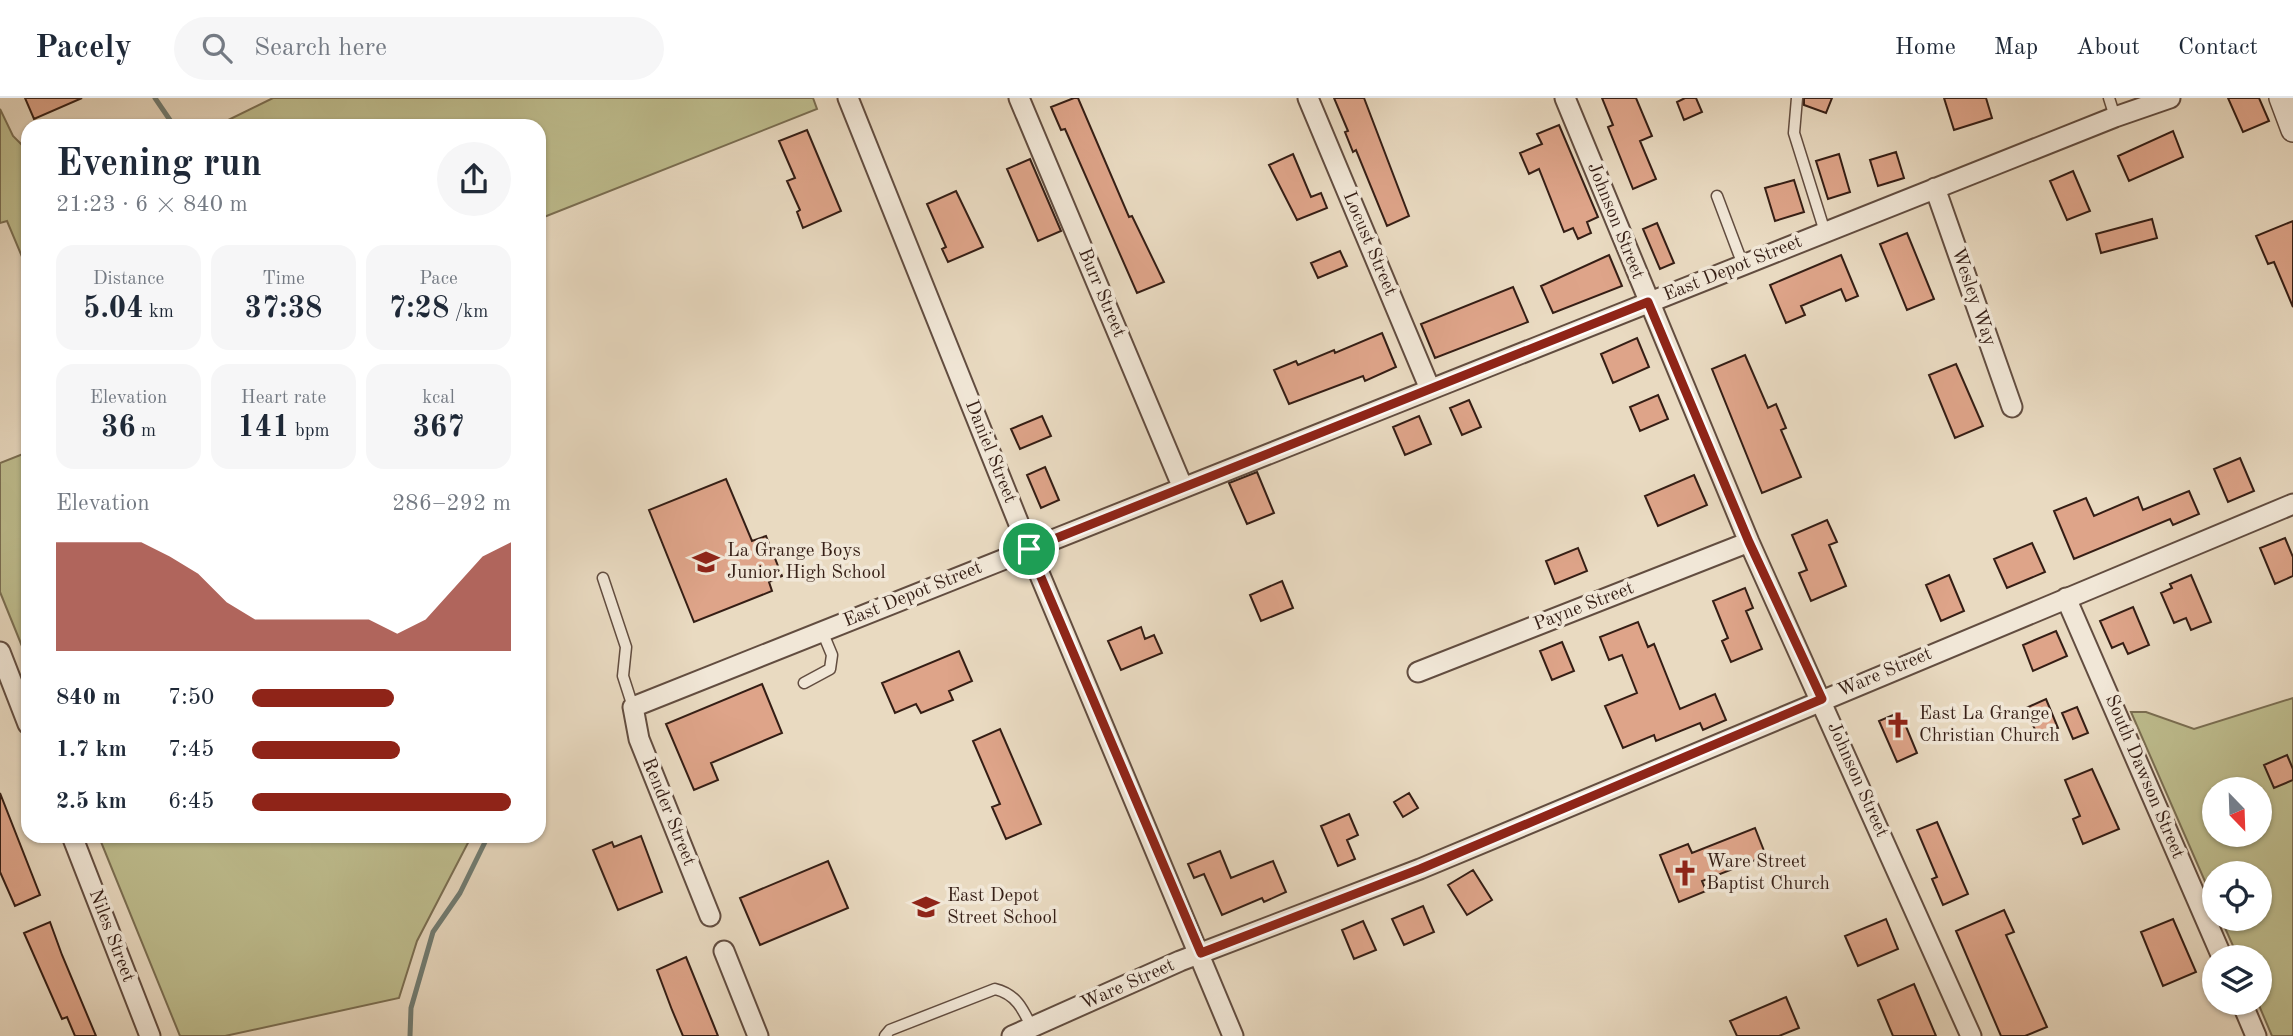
<!DOCTYPE html>
<meta charset="utf-8">
<style>
:root{--surface:#fff;--page:#f6f6f7;--text:#1f2937;--muted:#747a83;--line:#e0e1e3;--accent:#8f2418}
body{margin:0;font-family:"Old Standard TT",serif;background:var(--page);color:var(--text);height:100vh;display:flex;flex-direction:column;font-size:26px;white-space:nowrap}
*{box-sizing:border-box;margin:0}
p{font-size:23px;color:var(--muted)}
.icon{flex:none;width:38px;height:38px;fill:none;stroke:currentColor;stroke-width:2;stroke-linecap:round;stroke-linejoin:round}
.map{position:relative;flex:1;overflow:hidden}
.drawer{position:absolute;left:21px;top:21px;width:525px;height:724px;display:flex;flex-direction:column;background:var(--surface);border-radius:21px;box-shadow:0 2px 5px #0004}
.drawer>*{flex:none}
.needle{width:46px;rotate:157deg}
.controls{position:absolute;left:2202px;top:679px;display:grid;gap:14px}
.controls a{display:grid;place-items:center;width:70px;height:70px;border-radius:50%;background:var(--surface);box-shadow:0 2px 5px #0004;font-size:35px}
.pin{position:absolute;display:grid;place-items:center;width:60px;height:60px;color:#fff;margin:-30px;border:4px solid #fff;border-radius:50%;box-shadow:0 2px 7px #0007}
.round{display:grid;place-items:center;flex:none;width:74px;height:74px;border-radius:37px;background:var(--page)}
.head{display:flex;align-items:center;justify-content:space-between;height:119px;padding:0 35px}
h1{font-size:38px;font-weight:700;line-height:52px}
.stats{display:grid;grid-template-columns:repeat(3,1fr);gap:10px;height:119px;padding:7px 35px}
.stats div{display:grid;align-content:center;border-radius:18px;background:var(--page);text-align:center}
.stats b{font-size:30px;font-weight:700}
.stats small{font-size:19px;font-weight:400}
.stats p{font-size:19px}
.chart{height:196px;padding:14px 35px}
.chart p{display:flex;justify-content:space-between}
.chart svg{width:100%;height:126px;margin-top:7px;fill:var(--accent);opacity:.7}
ul{padding:0 35px;list-style:none;font-size:23px}
li{display:grid;grid-template-columns:112px 84px 1fr;align-items:center;height:52px}
li i{height:18px;border-radius:9px;background:var(--accent)}
header{display:flex;align-items:center;gap:42px;box-sizing:border-box;height:98px;padding:0 35px;background:var(--surface);border-bottom:2px solid var(--line)}
header strong{font-size:33px}
nav{display:flex;gap:38px;margin-inline-start:auto;font-size:24px}
.search{width:490px;height:63px;background:var(--page);display:flex;align-items:center;gap:18px;box-sizing:border-box;padding:0 24px;border-radius:38px;color:var(--muted);font-size:26px}
.map>svg:first-child{display:block}
.green{fill:#bebd8e;stroke:#7a6e52;stroke-width:2;fill-rule:evenodd}
.lines{fill:none;stroke-linecap:round;stroke-linejoin:round}
.stream{stroke:#707c73;stroke-width:5}
.building{fill:#dea489;stroke:#351e15;stroke-width:2}
.service-casing{stroke:#624d40;stroke-width:13}
.minor-casing{stroke:#624d40;stroke-width:23}
.tertiary-casing{stroke:#624d40;stroke-width:26}
.service{stroke:#f1e7d7;stroke-width:10}
.minor{stroke:#f1e7d7;stroke-width:19}
.tertiary{stroke:#f1e7d7;stroke-width:23}
.route-casing{stroke:#fff;stroke-width:14}
.route{stroke:#8f2418;stroke-width:9}
.labels{text-anchor:middle;dominant-baseline:central;stroke-width:7;stroke-linejoin:round;paint-order:stroke}
.street-label{font-size:19px;fill:#351e15;stroke:#f1e7d7}
.poi-label{font-size:19px;fill:#351e15;stroke:#f1e7d7;text-anchor:start}
</style>
<header>
<strong>Pacely</strong>
<div class="search"><svg class="icon" aria-label="search" viewBox="0 0 24 24"><circle cx="10" cy="10" r="6"/><path d="M15 15l6 6"/></svg>Search here</div>
<nav><a>Home</a><a>Map</a><a>About</a><a>Contact</a></nav>
</header>
<div class="map">
<svg width="2293" height="938" viewBox="0 0 2293 938">
<rect width="100%" height="100%" fill="#e9dac1"/>
<filter id="stains"><feTurbulence type="fractalNoise" baseFrequency=".00286" numOctaves="4"/><feColorMatrix values="0 0 0 0 .2 0 0 0 0 .09 0 0 0 0 .02 0 0 0 .5 -.17"/></filter>
<radialGradient id="worn" r=".72"><stop offset=".6" stop-color="#630" stop-opacity="0"/><stop offset="1" stop-color="#630" stop-opacity=".3"/></radialGradient>
<!-- green -->
<path class="green" d="M 273,0 L 813,0 L 817,11 L 539,121 L 539,28 L 216,28 Z
M 0,11 L 13,38 L 28,53 L 28,173 L 7,123 L 0,125 Z
M 28,354 L 28,563 L 0,494 L 0,365 Z
M 2293,600 L 2293,938 L 2272,938 L 2258,905 L 2259,859 L 2238,859 L 2221,821 L 2259,821 L 2259,775 L 2214,775 L 2214,804 L 2131,614 L 2146,614 L 2194,631 ZM 2214,691 L 2259,691 L 2259,737 L 2214,737 Z
M 99,739 L 471,739 L 417,843 L 399,900 L 225,938 L 180,938 Z"/>
<g class="lines">
<!-- stream -->
<path class="stream" d="M 155,0 L 174,28
M 410,938 L 411,910 L 433,834 L 460,795 L 488,738"/>
</g>
<!-- building -->
<path class="building" d="M 25,0 L 82,0 L 34,21 Z
M 1074,0 L 1078,0 L 1129,119 L 1132,118 L 1164,184 L 1137,195 L 1065,31 L 1061,32 L 1051,9 Z
M 1334,0 L 1364,0 L 1409,118 L 1387,128 L 1356,52 L 1353,54 L 1345,34 L 1348,33 Z
M 1602,0 L 1636,0 L 1652,38 L 1640,43 L 1656,81 L 1633,91 L 1608,29 L 1613,27 Z
M 1685,0 L 1696,0 L 1702,14 L 1684,22 L 1677,4 Z
M 1804,0 L 1832,0 L 1826,15 L 1804,7 Z
M 1944,0 L 1986,0 L 1992,20 L 1954,32 Z
M 2228,0 L 2259,0 L 2269,23 L 2243,34 Z
M 1559,27 L 1598,119 L 1587,124 L 1591,135 L 1578,141 L 1573,130 L 1564,134 L 1539,71 L 1529,76 L 1520,55 L 1542,46 L 1537,36 Z
M 807,32 L 841,113 L 803,130 L 797,114 L 800,112 L 787,83 L 795,80 L 779,43 Z
M 2173,33 L 2183,59 L 2129,83 L 2118,58 Z
M 1896,54 L 1904,80 L 1878,88 L 1870,62 Z
M 1293,56 L 1311,99 L 1321,95 L 1327,110 L 1297,122 L 1269,67 Z
M 1839,56 L 1850,94 L 1828,101 L 1816,63 Z
M 1030,61 L 1061,133 L 1038,143 L 1007,71 Z
M 2073,73 L 2090,113 L 2067,122 L 2050,83 Z
M 1794,82 L 1804,114 L 1775,123 L 1765,90 Z
M 956,93 L 983,149 L 948,164 L 942,151 L 946,149 L 927,106 Z
M 2152,121 L 2157,140 L 2101,155 L 2096,136 Z
M 2293,123 L 2293,209 L 2274,164 L 2268,166 L 2256,138 Z
M 1657,125 L 1674,165 L 1660,171 L 1643,131 Z
M 1907,135 L 1934,201 L 1907,212 L 1880,146 Z
M 1340,153 L 1347,168 L 1318,180 L 1311,165 Z
M 1609,157 L 1622,188 L 1553,215 L 1541,188 Z
M 1841,157 L 1858,198 L 1846,203 L 1841,191 L 1801,208 L 1805,217 L 1786,225 L 1770,187 Z
M 1513,189 L 1528,224 L 1435,260 L 1421,226 Z
M 1382,235 L 1396,269 L 1365,283 L 1363,278 L 1289,306 L 1274,272 L 1296,263 L 1298,267 L 1334,252 L 1335,255 Z
M 1637,240 L 1649,269 L 1613,285 L 1601,256 Z
M 1745,257 L 1768,310 L 1776,306 L 1786,330 L 1781,332 L 1801,379 L 1762,395 L 1712,271 Z
M 1956,266 L 1983,328 L 1955,340 L 1929,277 Z
M 1658,297 L 1668,321 L 1640,333 L 1630,309 Z
M 1469,302 L 1481,329 L 1462,337 L 1450,310 Z
M 1042,318 L 1051,338 L 1020,351 L 1011,331 Z
M 1419,318 L 1431,346 L 1405,357 L 1393,329 Z
M 2240,360 L 2254,393 L 2228,404 L 2214,371 Z
M 1045,369 L 1059,402 L 1041,410 L 1027,377 Z
M 1257,374 L 1274,415 L 1247,426 L 1229,385 Z
M 1694,377 L 1707,407 L 1658,428 L 1645,398 Z
M 726,381 L 752,443 L 766,438 L 782,478 L 769,484 L 772,493 L 694,524 L 649,412 Z
M 2189,393 L 2199,416 L 2173,427 L 2170,421 L 2074,461 L 2054,413 L 2086,400 L 2094,418 L 2138,399 L 2143,412 Z
M 1827,422 L 1837,444 L 1829,447 L 1846,488 L 1811,503 L 1799,475 L 1807,472 L 1792,437 Z
M 2285,440 L 2293,459 L 2293,478 L 2275,486 L 2260,450 Z
M 2032,445 L 2045,474 L 2007,490 L 1994,461 Z
M 1578,450 L 1587,473 L 1555,486 L 1546,463 Z
M 1949,477 L 1964,513 L 1941,523 L 1926,487 Z
M 2191,477 L 2211,524 L 2191,532 L 2186,520 L 2174,525 L 2161,495 L 2172,490 L 2170,486 Z
M 1282,483 L 1293,510 L 1261,523 L 1250,497 Z
M 1745,490 L 1753,510 L 1746,513 L 1762,551 L 1731,564 L 1722,543 L 1728,540 L 1713,503 Z
M 2133,509 L 2149,547 L 2128,556 L 2123,545 L 2112,550 L 2100,523 Z
M 1638,524 L 1648,549 L 1654,546 L 1680,611 L 1715,596 L 1726,622 L 1703,632 L 1700,625 L 1656,643 L 1654,637 L 1623,650 L 1605,608 L 1637,595 L 1622,557 L 1609,562 L 1600,539 Z
M 1141,529 L 1145,541 L 1154,537 L 1162,555 L 1121,572 L 1108,543 Z
M 2056,533 L 2067,558 L 2033,573 L 2023,547 Z
M 1562,544 L 1574,573 L 1552,582 L 1540,553 Z
M 959,553 L 972,583 L 949,593 L 953,602 L 921,615 L 916,606 L 895,615 L 882,585 Z
M 762,586 L 782,635 L 711,665 L 718,682 L 694,692 L 666,626 Z
M 2046,601 L 2058,630 L 2038,639 L 2026,610 Z
M 2077,609 L 2088,635 L 2073,641 L 2062,615 Z
M 1900,614 L 1917,655 L 1897,664 L 1879,623 Z
M 1000,631 L 1041,726 L 1006,741 L 992,709 L 1000,706 L 973,643 Z
M 2287,657 L 2293,671 L 2293,682 L 2274,690 L 2264,667 Z
M 2092,671 L 2119,731 L 2083,746 L 2073,721 L 2080,718 L 2065,682 Z
M 0,695 L 40,797 L 15,808 L 0,774 Z
M 1409,695 L 1418,710 L 1403,719 L 1394,704 Z
M 1349,716 L 1358,737 L 1347,742 L 1355,761 L 1338,768 L 1321,728 Z
M 1937,724 L 1968,796 L 1943,807 L 1932,781 L 1937,779 L 1917,732 Z
M 1755,730 L 1766,758 L 1702,783 L 1706,793 L 1679,804 L 1660,757 L 1688,746 L 1692,755 Z
M 641,738 L 662,794 L 618,812 L 593,752 L 612,744 L 614,749 Z
M 1220,753 L 1231,780 L 1273,763 L 1286,794 L 1264,804 L 1262,800 L 1222,817 L 1204,776 L 1194,780 L 1188,766 Z
M 828,763 L 848,810 L 760,847 L 740,800 Z
M 1473,772 L 1492,802 L 1467,817 L 1448,787 Z
M 1423,808 L 1434,834 L 1404,847 L 1392,821 Z
M 2004,812 L 2014,834 L 2006,837 L 2047,929 L 2025,938 L 2001,938 L 1956,833 Z
M 1886,821 L 1898,851 L 1858,868 L 1845,838 Z
M 2173,821 L 2196,874 L 2163,888 L 2141,834 Z
M 1363,823 L 1376,852 L 1354,861 L 1342,832 Z
M 50,824 L 62,857 L 96,938 L 75,938 L 67,919 L 62,921 L 24,835 Z
M 686,859 L 712,923 L 718,938 L 683,938 L 672,912 L 657,872 Z
M 1914,886 L 1936,938 L 1893,938 L 1878,902 Z
M 1786,899 L 1799,930 L 1779,938 L 1737,938 L 1730,923 Z"/>
<g class="lines">
<!-- service casing -->
<g class="service-casing">
<path id="service" d="M 1797,0 L 1794,35 L 1825,134
M 2109,0 L 2115,19
M 1717,98 L 1743,167
M 603,480 L 626,549 L 623,578 L 633,609
M 804,585 L 830,571 L 832,557 L 822,533
M 885,938 L 890,932 L 995,891 C 1016,896 1023,911 1032,930"/>
</g>
<!-- minor casing -->
<g class="minor-casing">
<path id="minor" d="M 848,0 L 1029,451 L 1233,938
M 1019,0 L 1183,390
M 1308,0 L 1430,291
M 1565,0 L 1749,444 L 1971,938
M 1935,90 L 2012,309
M 2066,500 L 2222,859
M 0,554 L 28,626
M 1418,574 L 1749,444
M 72,738 L 150,938
M 710,818 L 639,641 L 633,609 L 2115,19 L 2170,0
M 724,853 L 758,938
M 2242,905 L 2256,938
M 1012,938 L 1180,863 L 1420,771 L 2293,406"/>
</g>
<!-- tertiary casing -->
<g class="tertiary-casing">
<path id="tertiary" d="M 2281,0 L 2293,32"/>
</g>
<!-- service -->
<use href="#service" class="service"/>
<!-- minor -->
<use href="#minor" class="minor"/>
<!-- tertiary -->
<use href="#tertiary" class="tertiary"/>
</g>
<g class="lines">
<!-- route casing -->
<g class="route-casing">
<path id="route" d="M 1648,204 L 1749,444 L 1822,601 L 1420,771 L 1201,855 L 1029,451 Z"/>
</g>
<!-- route -->
<use href="#route" class="route"/>
</g>
<!-- icons -->
<defs>
<g id="school-bare" transform="scale(2.1)"><path d="M0-5L7-2L0 1L-7-2ZM-4 1L0 2.5L4 1V4Q0 6-4 4Z" fill="#8f2418" stroke="#f1e7d7" stroke-width="2.5" paint-order="stroke"/></g>
<g id="church-bare" transform="scale(2.1)"><path d="M-1.2-6h2.4v3.5h3.3v2.4h-3.3V6h-2.4V-.1h-3.3v-2.4h3.3Z" fill="#8f2418" stroke="#f1e7d7" stroke-width="2.5" paint-order="stroke"/></g>
</defs>
<g fill-rule="evenodd">
<use href="#school-bare" x="706" y="464"/>
<use href="#church-bare" x="1898" y="627"/>
<use href="#church-bare" x="1685" y="775"/>
<use href="#school-bare" x="926" y="809"/>
</g>
<g class="labels">
<!-- street labels -->
<g class="street-label">
<text transform="translate(1615 123) rotate(68)">Johnson Street</text>
<text transform="translate(1369 146) rotate(67)">Locust Street</text>
<text transform="translate(1733 171) rotate(-22)">East Depot Street</text>
<text transform="translate(1101 195) rotate(67)">Burr Street</text>
<text transform="translate(1973 199) rotate(71)">Wesley Way</text>
<text transform="translate(990 354) rotate(68)">Daniel Street</text>
<text transform="translate(913 497) rotate(-22)">East Depot Street</text>
<text transform="translate(1584 509) rotate(-21)">Payne Street</text>
<text transform="translate(1885 575) rotate(-23)">Ware Street</text>
<text transform="translate(2144 679) rotate(67)">South Dawson Street</text>
<text transform="translate(1857 682) rotate(66)">Johnson Street</text>
<text transform="translate(668 714) rotate(68)">Render Street</text>
<text transform="translate(111 838) rotate(69)">Niles Street</text>
<text transform="translate(1128 887) rotate(-24)">Ware Street</text>
</g>
<!-- poi labels -->
<g class="poi-label">
<text x="727" y="453">La Grange Boys<tspan x="727" dy="22">Junior High School</tspan></text>
<text x="1919" y="616">East La Grange<tspan x="1919" dy="22">Christian Church</tspan></text>
<text x="1706" y="764">Ware Street<tspan x="1706" dy="22">Baptist Church</tspan></text>
<text x="947" y="798">East Depot<tspan x="947" dy="22">Street School</tspan></text>
</g>
</g>
<rect width="100%" height="100%" filter="url(#stains)"/>
<rect width="100%" height="100%" fill="url(#worn)"/>
</svg>
<div class="controls">
<a><svg class="needle" viewBox="-14 -14 28 28"><path d="M0-13l5 13h-10z" fill="#e53935"/><path d="M0 13l5-13h-10z" fill="#747a83"/></svg></a>
<a><svg class="icon" aria-label="locate" viewBox="0 0 24 24"><circle cx="12" cy="12" r="6"/><path d="M12 2v4M12 18v4M2 12h4M18 12h4"/></svg></a>
<a><svg class="icon" aria-label="layers" viewBox="0 0 24 24"><path d="M12 4l9 5-9 5-9-5zM3 14l9 5 9-5"/></svg></a>
</div>
<div class="pin" style="left:1029px;top:451px;background:#1e9e55"><svg class="icon" aria-label="arrive" viewBox="0 0 24 24"><path d="M6 21V4h12l-3 4 3 4H6"/></svg></div>
<section class="drawer">
<div class="head"><div><h1>Evening run</h1><p>21:23 · 6 × 840 m</p></div><a class="round"><svg class="icon" aria-label="share" viewBox="0 0 24 24"><path d="M12 15V3M7 8l5-5 5 5M5 13v7h14v-7"/></svg></a></div>
<div class="stats">
<div><p>Distance</p><b>5.04<small> km</small></b></div>
<div><p>Time</p><b>37:38</b></div>
<div><p>Pace</p><b>7:28<small> /km</small></b></div>
</div>
<div class="stats">
<div><p>Elevation</p><b>36<small> m</small></b></div>
<div><p>Heart rate</p><b>141<small> bpm</small></b></div>
<div><p>kcal</p><b>367</b></div>
</div>
<div class="chart"><p><span>Elevation</span>286–292 m</p>
<svg viewBox="0 0 160 44" preserveAspectRatio="none"><path d="M0 44V6L10 6L20 6L30 6L40 11L50 17L60 27L70 33L80 33L90 33L100 33L110 33L120 38L130 33L140 22L150 11L160 6V44z"/></svg>
</div>
<ul>
<li><b>840 m</b>7:50<i style="width:55%"></i></li>
<li><b>1.7 km</b>7:45<i style="width:57%"></i></li>
<li><b>2.5 km</b>6:45<i style="width:100%"></i></li>
</ul>
</section>
</div>
